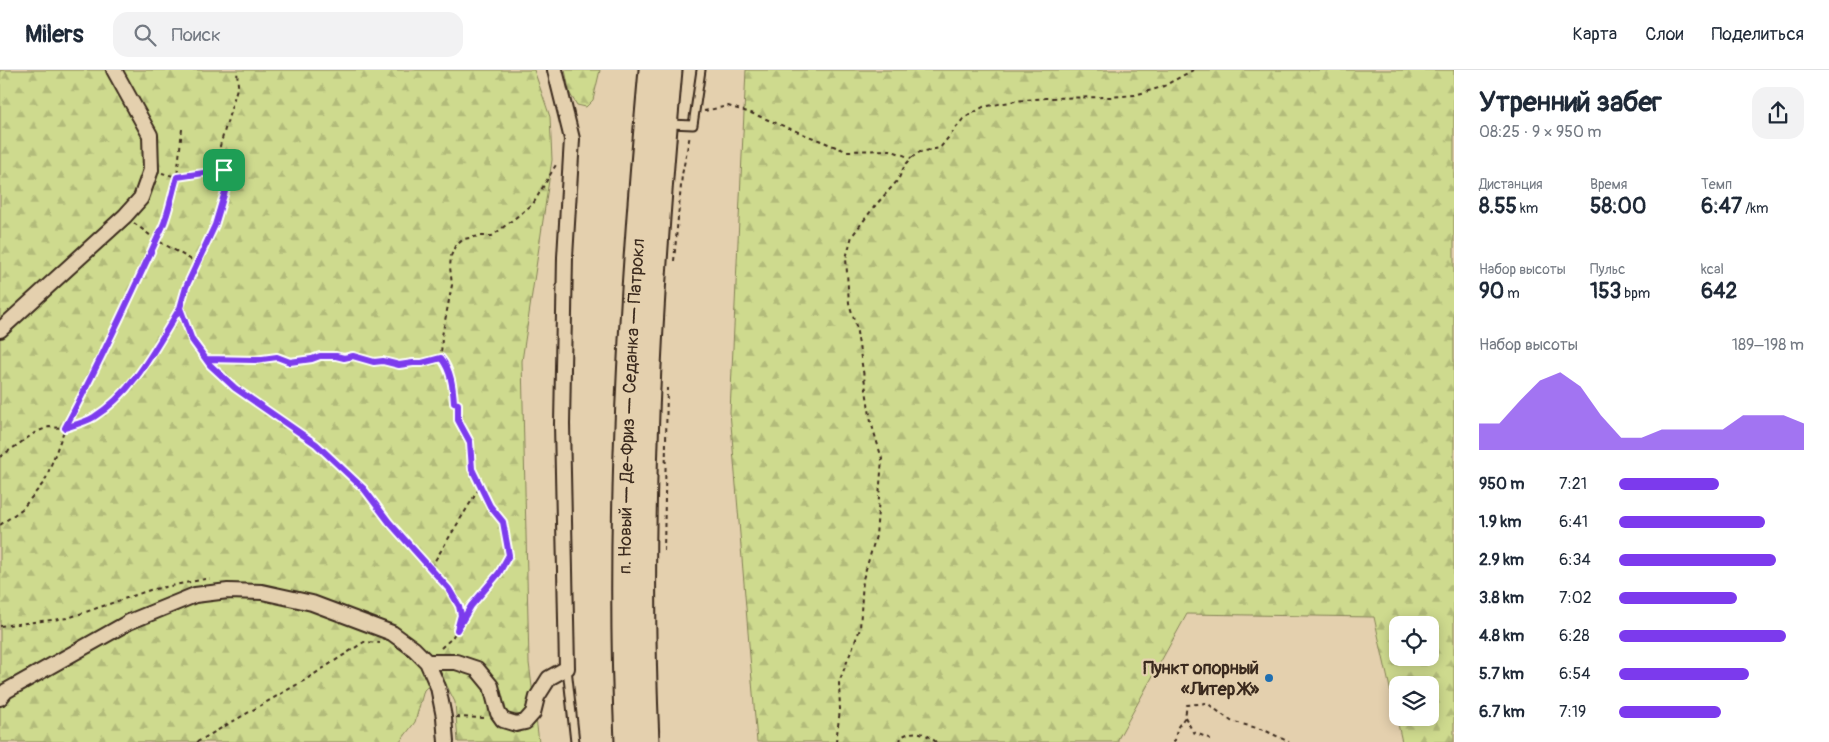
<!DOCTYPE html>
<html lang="ru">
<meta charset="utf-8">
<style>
:root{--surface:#fff;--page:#f2f2f3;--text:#1f2937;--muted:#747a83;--line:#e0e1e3;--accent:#7c3aed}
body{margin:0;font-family:Pangolin,sans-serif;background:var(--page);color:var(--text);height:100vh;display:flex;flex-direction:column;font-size:19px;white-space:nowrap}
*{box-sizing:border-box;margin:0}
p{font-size:16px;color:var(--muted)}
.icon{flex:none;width:28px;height:28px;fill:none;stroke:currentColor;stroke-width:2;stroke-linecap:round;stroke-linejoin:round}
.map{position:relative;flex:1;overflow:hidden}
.drawer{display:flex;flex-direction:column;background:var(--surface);width:375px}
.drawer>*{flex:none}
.tools{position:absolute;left:1389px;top:546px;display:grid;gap:10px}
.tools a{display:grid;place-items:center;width:50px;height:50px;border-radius:10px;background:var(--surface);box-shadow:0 2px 12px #0003;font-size:25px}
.pin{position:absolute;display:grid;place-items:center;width:42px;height:42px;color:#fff;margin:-21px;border-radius:10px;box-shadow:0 2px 8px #0006}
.round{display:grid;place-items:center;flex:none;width:52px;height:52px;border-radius:15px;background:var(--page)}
.headline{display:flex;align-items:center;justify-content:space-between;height:85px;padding:0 25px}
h1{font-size:28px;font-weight:700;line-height:38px}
.figures{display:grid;grid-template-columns:repeat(3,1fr);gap:8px;height:85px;padding:5px 25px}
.figures div{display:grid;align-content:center}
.figures b{font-size:21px;font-weight:700}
.figures small{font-size:14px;font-weight:400}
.figures p{font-size:14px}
.chart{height:140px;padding:10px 25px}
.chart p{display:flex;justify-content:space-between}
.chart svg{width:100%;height:90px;margin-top:5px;fill:var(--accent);opacity:.7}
ul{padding:0 25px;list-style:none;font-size:16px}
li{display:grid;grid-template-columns:80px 60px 1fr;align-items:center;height:38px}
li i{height:12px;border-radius:6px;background:var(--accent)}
header{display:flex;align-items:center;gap:30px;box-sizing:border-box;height:70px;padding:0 25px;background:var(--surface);border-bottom:1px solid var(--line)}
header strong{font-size:24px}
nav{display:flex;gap:28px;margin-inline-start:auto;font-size:18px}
.search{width:350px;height:45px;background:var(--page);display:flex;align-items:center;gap:12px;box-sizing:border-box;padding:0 18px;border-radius:15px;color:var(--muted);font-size:19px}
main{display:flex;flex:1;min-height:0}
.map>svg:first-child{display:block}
.forest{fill:url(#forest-firs);stroke:#848256;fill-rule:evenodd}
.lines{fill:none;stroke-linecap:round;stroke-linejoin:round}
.lane-casing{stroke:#3b2a1e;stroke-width:11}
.street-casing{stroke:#3b2a1e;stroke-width:18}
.highway-casing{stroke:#3b2a1e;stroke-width:29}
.path{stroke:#3b2a1e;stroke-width:2;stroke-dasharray:4 4;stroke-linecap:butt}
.lane{stroke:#e4d0ae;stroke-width:7}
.street{stroke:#e4d0ae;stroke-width:14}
.highway{stroke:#e4d0ae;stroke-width:25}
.route-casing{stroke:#fff;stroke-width:10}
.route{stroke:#7c3aed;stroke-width:6}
.poi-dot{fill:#1f6fb2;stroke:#e4d0ae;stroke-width:2}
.labels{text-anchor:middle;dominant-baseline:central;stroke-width:4.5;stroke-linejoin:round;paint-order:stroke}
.street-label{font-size:18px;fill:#3b2a1e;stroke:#e4d0ae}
.poi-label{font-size:18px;font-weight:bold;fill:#3b2a1e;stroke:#e4d0ae;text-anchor:end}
</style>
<header>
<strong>Milers</strong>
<div class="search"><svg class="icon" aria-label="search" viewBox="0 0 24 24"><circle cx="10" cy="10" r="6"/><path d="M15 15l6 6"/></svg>Поиск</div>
<nav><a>Карта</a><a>Слои</a><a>Поделиться</a></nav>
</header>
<main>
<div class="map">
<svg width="1454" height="672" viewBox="0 0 1454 672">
<defs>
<pattern id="forest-firs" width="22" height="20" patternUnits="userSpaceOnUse" patternTransform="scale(1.25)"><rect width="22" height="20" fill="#ceda8e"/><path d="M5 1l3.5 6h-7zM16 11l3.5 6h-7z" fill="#b2bb7a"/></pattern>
</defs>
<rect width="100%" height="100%" fill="#e4d0ae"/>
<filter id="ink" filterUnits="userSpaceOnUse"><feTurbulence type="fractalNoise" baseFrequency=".02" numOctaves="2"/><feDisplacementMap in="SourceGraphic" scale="10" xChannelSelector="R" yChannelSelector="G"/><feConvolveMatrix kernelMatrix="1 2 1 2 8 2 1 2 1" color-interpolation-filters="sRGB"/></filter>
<g filter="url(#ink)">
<!-- forest -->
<path class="forest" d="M 0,0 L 534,0 L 550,47 L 552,90 L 522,291 L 529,593 L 539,672 L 458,672 L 455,632 L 445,612 L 436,609 L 424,620 L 415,652 L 400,672 L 0,672 Z
M 565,0 L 600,0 L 593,30 L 586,37 L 577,35 L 570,24 Z
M 746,0 L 1454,0 L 1454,672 L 1402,672 L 1374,547 L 1187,544 L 1118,669 L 1118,672 L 757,672 L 730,342 ZM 1398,555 L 1430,555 L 1430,588 L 1398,588 ZM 1398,615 L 1430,615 L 1430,648 L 1398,648 Z"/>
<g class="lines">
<!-- lane casing -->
<g class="lane-casing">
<path id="lane" d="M 670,54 L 693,55 L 701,0
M 567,598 L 575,672"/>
</g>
<!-- street casing -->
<g class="street-casing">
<path id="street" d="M 0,260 L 125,146 L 141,128 L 151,100 L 150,65 L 114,0
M 427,592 L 456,592 L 477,599 L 491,616 L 498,643 L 503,650 L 516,654 L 525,652 L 533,643 L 537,627 L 549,608 L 567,598 L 562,354 L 565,187 L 572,69 L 555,0
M 0,628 L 6,621 L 129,552 L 195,525 L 228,521 L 262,522 L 312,533 L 392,563 L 414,579 L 427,592 L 438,617 L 444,647 L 446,672"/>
</g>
<!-- highway casing -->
<g class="highway-casing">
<g id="highway">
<path id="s1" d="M 628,672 C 618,447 632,224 652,0"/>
<path d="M 646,672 C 636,448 649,223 669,0"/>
</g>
</g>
<!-- path -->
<path class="path" d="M 704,41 L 728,36 L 751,43 L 846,81 L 890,80 L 911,88
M 182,59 L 177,107 L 224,100
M 134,153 L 155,169 L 197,193
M 674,191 L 682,105 L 690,65
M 180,238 L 192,270 L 210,295 L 235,318 L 316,373 L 364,419 L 389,452 L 449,519 L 459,536 L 461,545 L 457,560
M 206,289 L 255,290 L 277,287 L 290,292 L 312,289 L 320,286 L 336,286 L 344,288 L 353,286 L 374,292 L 383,291 L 399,295 L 413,293 L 422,293 L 441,288
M 0,387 L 36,362 L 49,357 L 65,358 L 93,348 L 119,329 L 148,291 L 180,238 L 186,217 L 215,155 L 227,115 L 220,76 L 238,15 L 237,0
M 0,455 L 22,439 L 45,411 L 65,358 L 95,301 L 133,222 L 155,169 L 162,158 L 177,107 L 162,103
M 664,481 L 667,318
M 431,497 L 480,417 L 472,399 L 470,372 L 458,350 L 458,334 L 454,333 C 453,317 451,300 441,288 L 442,266 L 452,215 L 450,197 L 451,186 L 455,176 L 464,169 L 479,166 L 492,166 L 533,134 L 557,93
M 0,556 L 68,548 L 150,520 L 205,509 L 210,509
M 441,578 L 452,568 L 471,536 L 499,503 L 509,485 L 503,452 L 490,436 L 481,418
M 456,647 L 486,648
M 1185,647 L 1193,662 L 1209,668 L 1213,672
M 197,672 L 305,610 L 364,572 L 380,573
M 836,672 L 840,640 L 839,612 L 860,559 L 863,509 L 876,466 L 882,389 L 871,352 L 856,256 L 849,233 L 846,188 L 852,166 L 874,137 L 898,110 L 904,97 L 911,88 L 920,82 L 940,78 L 963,49 L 983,37 L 1015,31 L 1046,28 L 1110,27 L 1135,25 L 1162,17 L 1193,0
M 900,672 L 901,667 C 914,659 925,662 936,672
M 1173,672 L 1175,670 L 1177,658 L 1185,647 L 1187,635 L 1207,633 L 1231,651 L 1264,660 L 1289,672"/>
<!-- lane -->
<use href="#lane" class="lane"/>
<!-- street -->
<use href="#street" class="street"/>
<!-- highway -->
<use href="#highway" class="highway"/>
</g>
</g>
<g class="lines" filter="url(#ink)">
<!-- route casing -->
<g class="route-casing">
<path id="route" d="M 224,100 L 177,107 C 172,123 169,143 162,158 C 131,225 100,293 65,358 C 74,355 86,352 94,347 C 134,322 156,277 180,238 L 192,270 L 210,295 L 235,318 L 316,374 L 364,419 L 389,452 L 449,519 L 459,536 L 461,545 L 457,560 L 471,536 L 499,503 L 509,485 L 503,452 L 490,436 L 472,399 L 470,372 L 458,350 L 458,334 L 454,333 C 453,317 451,300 441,288 L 422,293 L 413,293 L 399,295 L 383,291 L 374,292 L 353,286 L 344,288 L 336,286 L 320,286 L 312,289 L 290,292 L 277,287 L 255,290 L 206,289 L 192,270 L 180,238 L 186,217 L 215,155 L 227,115 L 224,100"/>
</g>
<!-- route -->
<use href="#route" class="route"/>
</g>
<!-- markers -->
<circle class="poi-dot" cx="1269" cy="608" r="5"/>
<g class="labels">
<!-- street labels -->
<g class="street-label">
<text stroke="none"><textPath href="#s1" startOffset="336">п. Новый — Де-Фриз — Седанка — Патрокл</textPath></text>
</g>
<!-- poi labels -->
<g class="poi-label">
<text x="1259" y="598">Пункт опорный<tspan x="1259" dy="21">«Литер Ж»</tspan></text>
</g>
</g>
</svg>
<div class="tools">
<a><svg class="icon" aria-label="locate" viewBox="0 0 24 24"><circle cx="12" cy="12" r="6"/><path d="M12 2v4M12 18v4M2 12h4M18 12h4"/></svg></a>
<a><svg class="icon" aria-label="layers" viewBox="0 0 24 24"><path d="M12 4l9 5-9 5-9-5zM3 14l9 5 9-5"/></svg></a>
</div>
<div class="pin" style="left:224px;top:100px;background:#1e9e55"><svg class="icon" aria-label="arrive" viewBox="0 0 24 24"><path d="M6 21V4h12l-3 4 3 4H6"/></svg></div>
</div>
<section class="drawer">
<div class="headline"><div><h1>Утренний забег</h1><p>08:25 · 9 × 950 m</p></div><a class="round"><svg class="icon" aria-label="share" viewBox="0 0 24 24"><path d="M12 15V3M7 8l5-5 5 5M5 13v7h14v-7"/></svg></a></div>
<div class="figures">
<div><p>Дистанция</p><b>8.55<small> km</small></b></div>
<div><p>Время</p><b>58:00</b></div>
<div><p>Темп</p><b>6:47<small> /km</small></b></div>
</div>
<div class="figures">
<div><p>Набор высоты</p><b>90<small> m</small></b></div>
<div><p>Пульс</p><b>153<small> bpm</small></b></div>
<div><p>kcal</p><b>642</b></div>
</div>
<div class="chart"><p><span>Набор высоты</span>189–198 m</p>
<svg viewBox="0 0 160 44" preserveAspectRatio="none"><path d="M0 44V31L10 31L20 20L30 10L40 6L50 13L60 27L70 38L80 38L90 34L100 34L110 34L120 34L130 27L140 27L150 27L160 31V44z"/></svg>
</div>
<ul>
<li><b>950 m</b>7:21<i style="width:54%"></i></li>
<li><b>1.9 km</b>6:41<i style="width:79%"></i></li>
<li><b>2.9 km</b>6:34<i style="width:85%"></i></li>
<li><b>3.8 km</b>7:02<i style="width:64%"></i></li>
<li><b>4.8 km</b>6:28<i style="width:90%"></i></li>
<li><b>5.7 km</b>6:54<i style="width:70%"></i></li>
<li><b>6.7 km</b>7:19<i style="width:55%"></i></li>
</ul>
</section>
</main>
